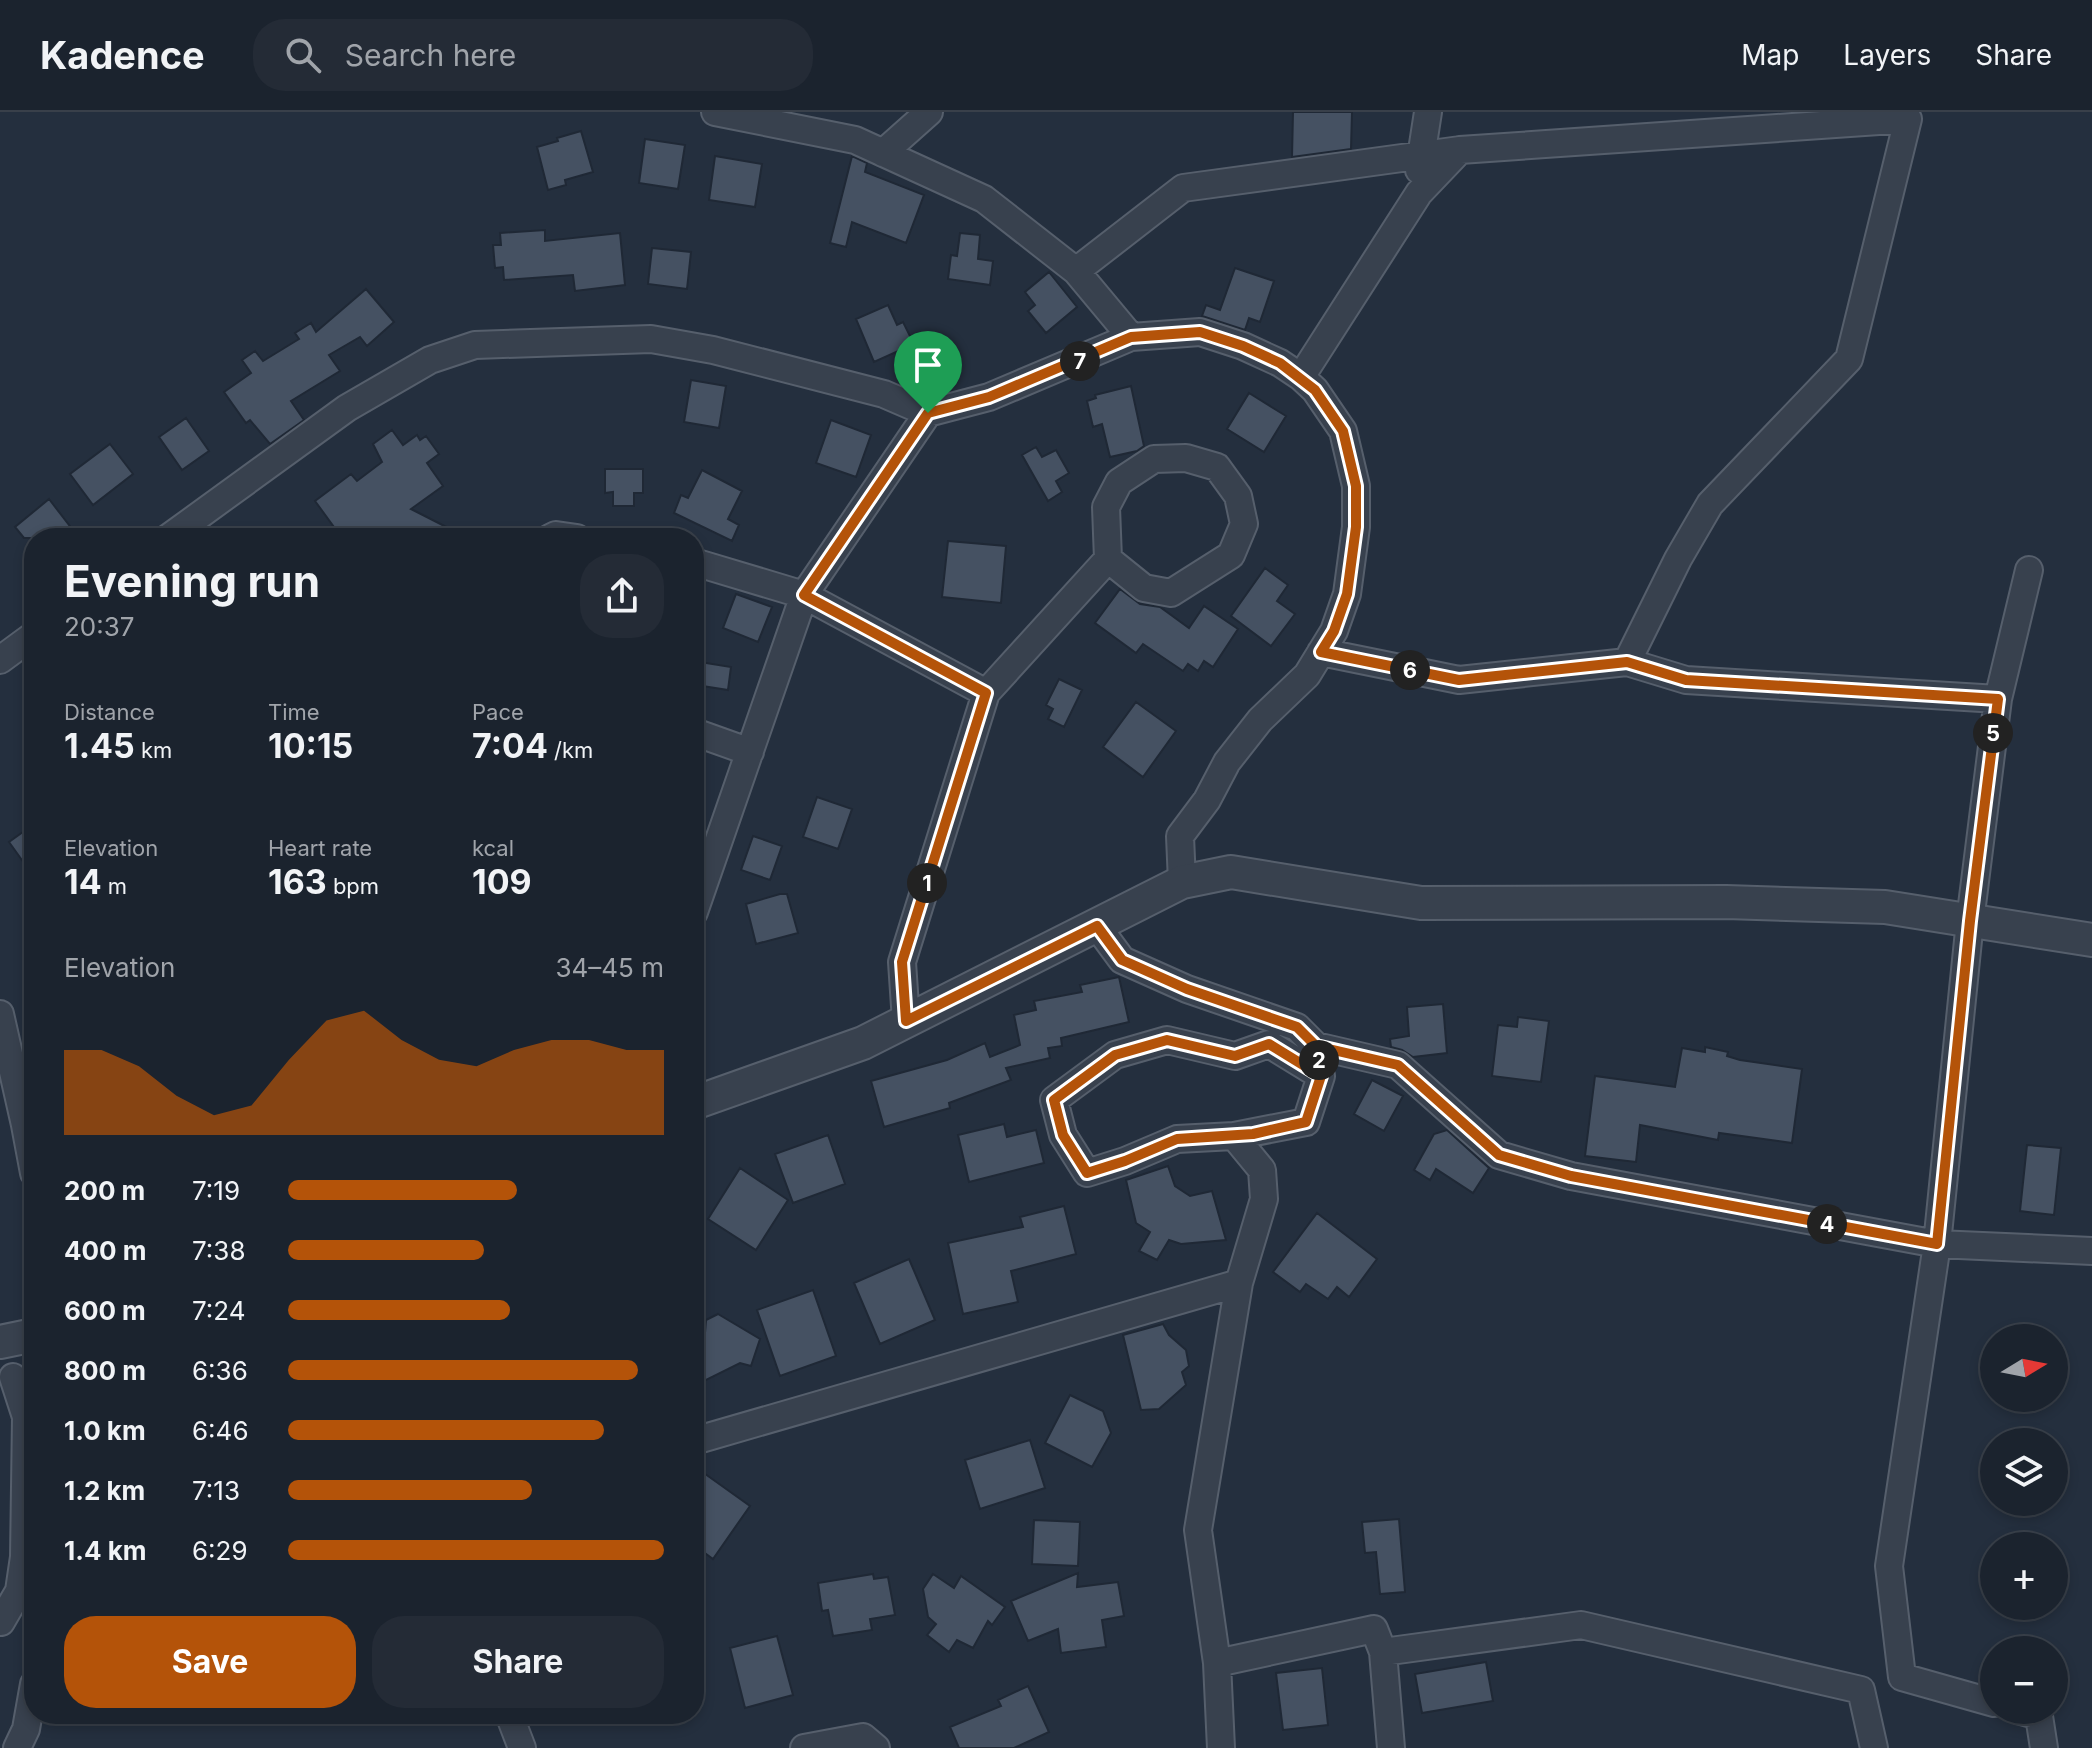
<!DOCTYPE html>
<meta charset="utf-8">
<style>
:root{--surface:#1b232e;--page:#242b36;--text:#f1f3f6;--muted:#a0a4aa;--line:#39404a;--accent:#b45309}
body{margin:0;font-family:Inter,sans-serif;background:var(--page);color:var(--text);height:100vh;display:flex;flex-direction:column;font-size:30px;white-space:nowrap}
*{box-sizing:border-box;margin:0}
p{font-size:26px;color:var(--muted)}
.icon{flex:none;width:44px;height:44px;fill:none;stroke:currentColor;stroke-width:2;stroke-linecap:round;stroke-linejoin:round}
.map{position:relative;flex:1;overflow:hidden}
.sheet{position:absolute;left:24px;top:416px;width:680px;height:1196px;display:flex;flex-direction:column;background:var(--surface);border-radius:32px;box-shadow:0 4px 12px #0003,0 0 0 2px var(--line)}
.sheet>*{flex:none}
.needle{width:52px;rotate:80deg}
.fabs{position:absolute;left:1980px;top:1212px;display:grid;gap:16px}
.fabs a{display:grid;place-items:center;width:88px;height:88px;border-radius:50%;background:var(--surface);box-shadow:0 4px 12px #0003,0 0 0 2px var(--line);font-size:40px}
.pin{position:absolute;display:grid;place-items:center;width:68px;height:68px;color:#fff;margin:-82px -34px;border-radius:50% 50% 50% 0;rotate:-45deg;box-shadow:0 0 8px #0007}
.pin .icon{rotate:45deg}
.km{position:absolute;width:40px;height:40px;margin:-20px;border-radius:50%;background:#222;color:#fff;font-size:22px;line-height:40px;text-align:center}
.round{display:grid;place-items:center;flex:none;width:84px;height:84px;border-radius:32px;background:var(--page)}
.summary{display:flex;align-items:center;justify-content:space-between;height:136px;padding:0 40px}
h1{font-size:44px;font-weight:700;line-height:60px}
.figures{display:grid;grid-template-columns:repeat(3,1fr);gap:12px;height:136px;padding:8px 40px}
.figures div{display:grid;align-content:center}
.figures b{font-size:34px;font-weight:700}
.figures small{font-size:22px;font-weight:400}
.figures p{font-size:22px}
.chart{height:224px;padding:16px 40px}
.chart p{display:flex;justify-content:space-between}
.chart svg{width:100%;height:144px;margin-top:8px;fill:var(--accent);opacity:.7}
.action{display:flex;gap:16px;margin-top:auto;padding:16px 40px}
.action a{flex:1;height:92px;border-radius:32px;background:var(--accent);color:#fff;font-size:32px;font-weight:700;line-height:92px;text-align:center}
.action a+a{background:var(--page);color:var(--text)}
ul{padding:0 40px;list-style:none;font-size:26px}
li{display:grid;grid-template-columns:128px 96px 1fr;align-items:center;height:60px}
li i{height:20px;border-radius:10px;background:var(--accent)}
header{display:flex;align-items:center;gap:48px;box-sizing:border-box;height:112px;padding:0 40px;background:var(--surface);border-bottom:2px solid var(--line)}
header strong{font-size:38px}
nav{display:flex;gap:44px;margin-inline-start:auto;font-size:28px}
.search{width:560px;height:72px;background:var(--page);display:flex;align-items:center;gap:20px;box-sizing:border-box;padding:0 28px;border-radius:32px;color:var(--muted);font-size:30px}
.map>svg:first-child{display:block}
.building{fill:#455162;stroke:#1f2835;stroke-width:2}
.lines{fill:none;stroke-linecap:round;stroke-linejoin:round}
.minor-casing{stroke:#565f6c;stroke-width:30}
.tertiary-casing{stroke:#565f6c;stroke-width:36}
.minor{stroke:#38414e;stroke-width:26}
.tertiary{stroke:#38414e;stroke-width:32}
.route-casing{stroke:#fff;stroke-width:16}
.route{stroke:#b45309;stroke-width:10}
</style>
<header>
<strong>Kadence</strong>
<div class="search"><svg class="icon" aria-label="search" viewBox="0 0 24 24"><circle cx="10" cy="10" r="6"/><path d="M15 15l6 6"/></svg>Search here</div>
<nav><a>Map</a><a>Layers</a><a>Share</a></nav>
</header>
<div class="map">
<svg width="2092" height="1636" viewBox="0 0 2092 1636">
<rect width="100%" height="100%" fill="#242f3e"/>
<!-- building -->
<path class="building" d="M 1293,0 L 1352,0 L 1351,37 L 1292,45 Z
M 581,19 L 593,60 L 565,68 L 566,73 L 548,78 L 537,35 L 558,29 L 557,26 Z
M 645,27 L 685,33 L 678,77 L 639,71 Z
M 715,44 L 762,52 L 755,95 L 709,88 Z
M 852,44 L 867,51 L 865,60 L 924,83 L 906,131 L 852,110 L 846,135 L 830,131 Z
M 545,118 L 545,129 L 620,121 L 625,173 L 575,179 L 573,163 L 504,168 L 503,155 L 495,156 L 493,133 L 501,133 L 500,121 Z
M 960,121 L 980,123 L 978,147 L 993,149 L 990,173 L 948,167 L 951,143 L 957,144 Z
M 652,136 L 691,140 L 687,177 L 648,172 Z
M 1235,156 L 1274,169 L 1260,210 L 1249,206 L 1245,218 L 1202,204 L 1206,193 L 1220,198 Z
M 1049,160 L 1077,195 L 1046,221 L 1028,199 L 1035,193 L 1025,180 Z
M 366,177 L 394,210 L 367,234 L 360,225 L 329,243 L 340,259 L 291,289 L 304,308 L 270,332 L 250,308 L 246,311 L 224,280 L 251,261 L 242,248 L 255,239 L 263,249 L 299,227 L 295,221 L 311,211 L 316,220 Z
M 888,193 L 897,213 L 903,210 L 914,232 L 874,250 L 856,207 Z
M 691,268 L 726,274 L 719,316 L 684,310 Z
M 1131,274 L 1144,334 L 1137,339 L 1110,345 L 1102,312 L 1093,315 L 1087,289 L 1096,286 L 1095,283 Z
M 1249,281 L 1286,304 L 1264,340 L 1227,317 Z
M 186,306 L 209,339 L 182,358 L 159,325 Z
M 831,308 L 871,323 L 856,365 L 816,351 Z
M 392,318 L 403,333 L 417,323 L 420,328 L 426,324 L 439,342 L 427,351 L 443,374 L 411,397 L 468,426 L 342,426 L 315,389 L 351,362 L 357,369 L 382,350 L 373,332 Z
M 110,332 L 133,362 L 93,393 L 70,362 Z
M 1036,335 L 1042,345 L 1056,338 L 1069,361 L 1056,369 L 1062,380 L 1048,389 L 1022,343 Z
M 605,357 L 643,357 L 643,381 L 634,381 L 634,394 L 613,394 L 613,380 L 605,381 Z
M 702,358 L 742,379 L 728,407 L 739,413 L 732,429 L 674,401 L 681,383 L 688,386 Z
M 49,387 L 79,426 L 24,426 L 15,415 Z
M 948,429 L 1006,434 L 1001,491 L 942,485 Z
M 1265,456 L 1288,473 L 1277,489 L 1295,502 L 1271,534 L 1231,504 Z
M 1120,477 L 1140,492 L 1160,495 L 1189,516 L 1204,494 L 1238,517 L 1213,555 L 1204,549 L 1198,559 L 1188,552 L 1183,559 L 1143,532 L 1136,541 L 1095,511 Z
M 736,482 L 772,495 L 758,530 L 723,516 Z
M 700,550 L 731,555 L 728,578 L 696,573 Z
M 1059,567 L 1082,578 L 1064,615 L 1048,607 L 1053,597 L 1046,593 Z
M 1136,590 L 1176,619 L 1143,665 L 1103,635 Z
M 817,685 L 852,697 L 838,737 L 803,725 Z
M 34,712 L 34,765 L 9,730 Z
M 753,724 L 782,734 L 770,768 L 741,758 Z
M 780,782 L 787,782 L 798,821 L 756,832 L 746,792 Z
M 1119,865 L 1129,910 L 1061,926 L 1062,934 L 1048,936 L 1050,946 L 1006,956 L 1011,968 L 949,991 L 950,996 L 884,1015 L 871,969 L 947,948 L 985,931 L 990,945 L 1020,933 L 1014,903 L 1036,898 L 1034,889 L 1082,880 L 1080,873 Z
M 1443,892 L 1447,941 L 1413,945 L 1402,938 L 1391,935 L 1390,927 L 1409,924 L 1407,895 Z
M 1518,905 L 1549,909 L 1541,970 L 1492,964 L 1498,913 L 1517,915 Z
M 1705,935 L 1728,940 L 1727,944 L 1740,948 L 1802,957 L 1792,1031 L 1719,1021 L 1718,1028 L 1640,1013 L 1636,1050 L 1585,1044 L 1595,964 L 1675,975 L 1682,936 L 1705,940 Z
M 1372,968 L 1403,984 L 1384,1019 L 1354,1002 Z
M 1004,1012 L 1007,1025 L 1036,1018 L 1044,1051 L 969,1070 L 958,1023 Z
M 1447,1018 L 1489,1056 L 1473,1081 L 1436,1057 L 1430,1068 L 1414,1058 L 1434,1022 Z
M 828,1023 L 845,1072 L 793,1091 L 775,1042 Z
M 2027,1033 L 2061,1036 L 2054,1103 L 2020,1099 Z
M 1168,1054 L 1175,1074 L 1190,1084 L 1212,1079 L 1226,1128 L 1181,1132 L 1169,1128 L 1157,1148 L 1139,1139 L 1150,1120 L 1136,1111 L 1126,1068 Z
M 740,1056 L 788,1088 L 756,1138 L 708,1107 Z
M 1064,1094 L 1076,1142 L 1011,1159 L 1018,1190 L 963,1202 L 948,1131 L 1023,1115 L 1020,1105 Z
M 1317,1101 L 1377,1147 L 1349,1185 L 1337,1175 L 1328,1187 L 1306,1172 L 1300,1180 L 1273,1160 Z
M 909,1147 L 935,1208 L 880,1232 L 854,1171 Z
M 813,1178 L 836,1244 L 780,1264 L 757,1198 Z
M 718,1202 L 760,1227 L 751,1254 L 740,1251 L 694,1274 L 694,1227 L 705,1221 L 706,1208 Z
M 1163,1212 L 1169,1223 L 1186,1238 L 1189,1254 L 1182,1260 L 1186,1273 L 1159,1297 L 1141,1298 L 1123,1223 Z
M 1070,1283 L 1103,1299 L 1111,1321 L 1092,1355 L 1045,1331 Z
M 1030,1328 L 1045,1376 L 980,1397 L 965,1348 Z
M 694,1354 L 750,1394 L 713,1447 L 694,1433 Z
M 1399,1407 L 1405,1480 L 1380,1482 L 1376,1440 L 1365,1441 L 1362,1410 Z
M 1034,1408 L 1080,1410 L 1078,1454 L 1032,1452 Z
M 1078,1461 L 1077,1475 L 1118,1470 L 1124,1504 L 1102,1508 L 1106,1535 L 1061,1541 L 1058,1517 L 1028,1529 L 1011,1489 Z
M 873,1462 L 874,1467 L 888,1465 L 895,1503 L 870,1507 L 872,1518 L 833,1524 L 828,1498 L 822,1499 L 818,1471 Z
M 933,1462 L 954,1476 L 961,1464 L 1005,1495 L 992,1513 L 988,1509 L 973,1536 L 957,1528 L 949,1540 L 927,1523 L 936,1512 L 928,1505 L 923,1477 Z
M 777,1524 L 793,1583 L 745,1596 L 730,1536 Z
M 1486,1550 L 1493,1589 L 1422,1601 L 1415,1562 Z
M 1322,1556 L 1328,1613 L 1283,1618 L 1276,1561 Z
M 1028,1574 L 1049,1620 L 1014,1636 L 959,1636 L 950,1615 L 1001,1594 L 998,1588 Z"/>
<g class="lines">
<!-- minor casing -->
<g class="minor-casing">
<path id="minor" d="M 715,0 L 855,28 L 984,87 L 1076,159
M 1460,38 L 1908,7 L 1849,247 L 1710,392 L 1678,447 L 1627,550
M 883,41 L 929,0
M 1419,58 L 1428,0
M 1131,225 L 1076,159 L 1183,76 L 1460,38 L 1419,81 L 1301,265
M 168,426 L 347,296 L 430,248 L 475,233 L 651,227 L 713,238 L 884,282 L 928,301 L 989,285 L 1131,225 L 1200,220 L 1243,234 L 1280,251 L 1301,265 L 1315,278 L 1343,319 L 1356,374 L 1356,415 L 1347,482 L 1334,519 L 1307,563 L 1260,608 L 1227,650 L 1207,688 L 1180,724 L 1182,770
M 550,426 L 556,423 L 577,426
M 694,450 L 804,483 L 928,301
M 0,548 L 34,523
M 1998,587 L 2029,458
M 694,620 L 750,640
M 694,800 L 804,483 L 986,581
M 1097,814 L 1122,848 L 1187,877 L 1297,915 L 1316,934 L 1319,952
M 0,902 L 25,1013
M 906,909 L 902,850 L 986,581 L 1108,447 L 1144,476 L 1171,481 L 1231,443 L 1244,412 L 1238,384 L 1217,355 L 1186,346 L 1154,347 L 1119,370 L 1106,395 L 1108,447
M 1316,934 L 1398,953 L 1499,1043 L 1571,1064 L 1937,1132 L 1970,809 L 1998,587 L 1686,568 L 1627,550 L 1459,568 L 1321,540
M 34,1010 L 25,1013 L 34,1061
M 1239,1171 L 1198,1418 L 1217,1551 L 1374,1517 L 1383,1540 L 1391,1636
M 694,1329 L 1239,1171 L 1264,1087 L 1262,1058 L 1234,1024 L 1177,1027 L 1125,1049 L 1087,1061 L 1063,1023 L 1054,988 L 1115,943 L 1167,928 L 1235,944 L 1269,932 L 1321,964 L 1306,1010 L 1234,1024
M 1,1510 L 19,1479 L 24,1445 L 26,1305 L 13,1265
M 1383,1540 L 1581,1513 L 1861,1578 L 1874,1636
M 1217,1551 L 1221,1636
M 1994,1591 L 1902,1565 L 1889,1454 L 1937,1132 L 2092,1139
M 2018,1598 L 2039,1604 L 2044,1636
M 509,1602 L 522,1636
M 17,1636 L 26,1617 L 34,1572
M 804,1636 L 863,1625 L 876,1636"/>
</g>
<!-- tertiary casing -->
<g class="tertiary-casing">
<path id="tertiary" d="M 694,991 L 863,931 L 1182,770 L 1231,760 L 1421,791 L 1726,790 L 1885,795 L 2092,828
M 0,1230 L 34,1223"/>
</g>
<!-- minor -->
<use href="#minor" class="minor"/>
<!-- tertiary -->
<use href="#tertiary" class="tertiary"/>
</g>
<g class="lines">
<!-- route casing -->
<g class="route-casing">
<path id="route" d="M 928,301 L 804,483 L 986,581 L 902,850 L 906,909 L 1097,814 L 1122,848 L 1187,877 L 1297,915 L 1316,934 L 1321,964 L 1306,1010 L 1253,1022 L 1177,1027 L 1125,1049 L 1087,1061 L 1063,1023 L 1054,988 L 1115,943 L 1167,928 L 1235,944 L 1269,932 L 1321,964 L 1316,934 L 1398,953 L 1499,1043 L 1571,1064 L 1937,1132 L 1970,809 L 1998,587 L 1686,568 L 1627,550 L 1459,568 L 1321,540 L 1334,519 L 1347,482 L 1356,415 L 1356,374 L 1343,319 L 1315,278 L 1280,251 L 1243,234 L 1200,220 L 1131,225 L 989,285 L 928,301"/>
</g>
<!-- route -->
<use href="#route" class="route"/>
</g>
</svg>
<div class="fabs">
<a><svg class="needle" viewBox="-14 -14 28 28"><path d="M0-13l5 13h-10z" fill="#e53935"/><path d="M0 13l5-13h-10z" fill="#a0a4aa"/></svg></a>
<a><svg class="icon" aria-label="layers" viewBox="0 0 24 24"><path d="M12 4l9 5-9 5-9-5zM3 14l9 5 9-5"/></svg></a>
<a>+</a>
<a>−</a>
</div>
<div class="pin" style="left:928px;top:301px;background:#1e9e55"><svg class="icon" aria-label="arrive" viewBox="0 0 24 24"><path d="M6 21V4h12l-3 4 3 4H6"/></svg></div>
<b class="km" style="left:927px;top:771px">1</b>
<b class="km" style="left:1319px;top:948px">2</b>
<b class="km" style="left:1827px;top:1112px">4</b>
<b class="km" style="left:1993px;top:621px">5</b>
<b class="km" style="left:1410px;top:558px">6</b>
<b class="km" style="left:1080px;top:249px">7</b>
<section class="sheet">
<div class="summary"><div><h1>Evening run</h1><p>20:37</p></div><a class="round"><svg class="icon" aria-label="share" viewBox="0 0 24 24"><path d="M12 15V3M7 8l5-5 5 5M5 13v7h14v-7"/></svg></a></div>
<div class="figures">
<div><p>Distance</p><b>1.45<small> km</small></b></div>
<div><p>Time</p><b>10:15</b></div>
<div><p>Pace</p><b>7:04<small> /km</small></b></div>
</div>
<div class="figures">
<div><p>Elevation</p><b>14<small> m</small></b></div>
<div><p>Heart rate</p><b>163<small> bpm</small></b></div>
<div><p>kcal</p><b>109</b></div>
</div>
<div class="chart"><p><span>Elevation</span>34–45 m</p>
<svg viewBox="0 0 160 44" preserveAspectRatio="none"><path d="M0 44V18L10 18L20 23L30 32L40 38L50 35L60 21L70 9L80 6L90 15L100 21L110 23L120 18L130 15L140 15L150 18L160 18V44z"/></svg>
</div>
<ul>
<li><b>200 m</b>7:19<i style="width:61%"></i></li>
<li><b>400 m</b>7:38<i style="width:52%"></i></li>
<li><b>600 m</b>7:24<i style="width:59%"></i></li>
<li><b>800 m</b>6:36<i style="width:93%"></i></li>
<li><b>1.0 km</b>6:46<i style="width:84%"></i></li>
<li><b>1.2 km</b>7:13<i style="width:65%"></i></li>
<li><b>1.4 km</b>6:29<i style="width:100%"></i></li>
</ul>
<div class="action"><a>Save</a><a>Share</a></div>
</section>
</div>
